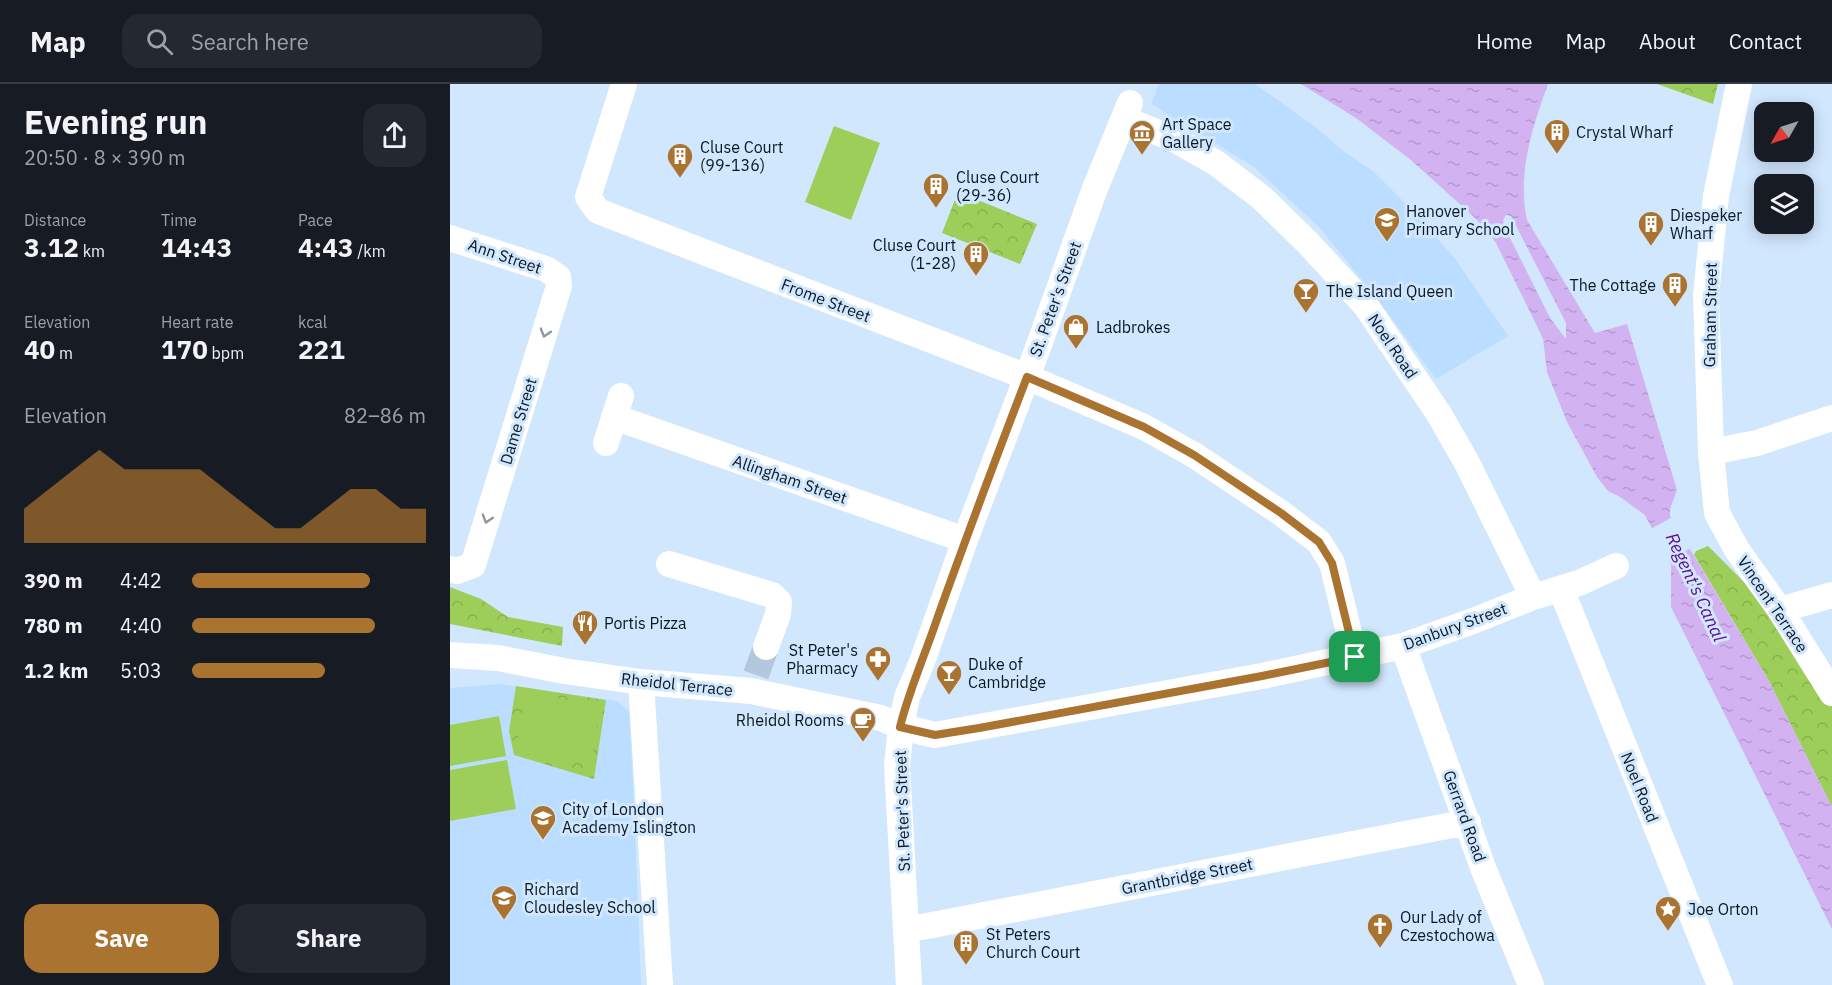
<!DOCTYPE html>
<meta charset="utf-8">
<style>
:root{--surface:#171b24;--page:#242831;--text:#f1f3f6;--muted:#9ea1a6;--line:#363941;--accent:#aa732f}
body{margin:0;font-family:"IBM Plex Sans",sans-serif;background:var(--page);color:var(--text);height:100vh;display:flex;flex-direction:column;font-size:22px;white-space:nowrap}
*{box-sizing:border-box;margin:0}
p{font-size:20px;color:var(--muted)}
.icon{flex:none;width:33px;height:33px;fill:none;stroke:currentColor;stroke-width:2;stroke-linecap:round;stroke-linejoin:round}
.map{position:relative;flex:1;overflow:hidden}
.panel{display:flex;flex-direction:column;background:var(--surface);width:450px}
.panel>*{flex:none}
.needle{width:39px;rotate:231deg}
.fabs{position:absolute;left:1304px;top:18px;display:grid;gap:12px}
.fabs a{display:grid;place-items:center;width:60px;height:60px;border-radius:12px;background:var(--surface);box-shadow:0 3px 15px #0003;font-size:30px}
.pin{position:absolute;display:grid;place-items:center;width:51px;height:51px;color:#fff;margin:-26px;border-radius:12px;box-shadow:0 3px 9px #0006}
.round{display:grid;place-items:center;flex:none;width:63px;height:63px;border-radius:18px;background:var(--page)}
.head{display:flex;align-items:center;justify-content:space-between;height:102px;padding:0 24px}
h1{font-size:33px;font-weight:700;line-height:45px}
.figures{display:grid;grid-template-columns:repeat(3,1fr);gap:9px;height:102px;padding:6px 24px}
.figures div{display:grid;align-content:center}
.figures b{font-size:26px;font-weight:700}
.figures small{font-size:16px;font-weight:400}
.figures p{font-size:16px}
.chart{height:168px;padding:12px 24px}
.chart p{display:flex;justify-content:space-between}
.chart svg{width:100%;height:108px;margin-top:6px;fill:var(--accent);opacity:.7}
.cta{display:flex;gap:12px;margin-top:auto;padding:12px 24px}
.cta a{flex:1;height:69px;border-radius:18px;background:var(--accent);color:#fff;font-size:24px;font-weight:700;line-height:69px;text-align:center}
.cta a+a{background:var(--page);color:var(--text)}
ul{padding:0 24px;list-style:none;font-size:20px}
li{display:grid;grid-template-columns:96px 72px 1fr;align-items:center;height:45px}
li i{height:15px;border-radius:8px;background:var(--accent)}
header{display:flex;align-items:center;gap:36px;box-sizing:border-box;height:84px;padding:0 30px;background:var(--surface);border-bottom:2px solid var(--line)}
header strong{font-size:28px}
nav{display:flex;gap:33px;margin-inline-start:auto;font-size:21px}
.search{width:420px;height:54px;background:var(--page);display:flex;align-items:center;gap:15px;box-sizing:border-box;padding:0 21px;border-radius:18px;color:var(--muted);font-size:22px}
main{display:flex;flex:1;min-height:0}
.map>svg:first-child{display:block}
.built{fill:#bdf}
.forest{fill:url(#forest-crowns)}
.garden{fill:#9ece5a}
.water{fill:url(#water-ripples);fill-rule:evenodd}
.pier{fill:#d1e7fd}
.lines{fill:none;stroke-linecap:round;stroke-linejoin:round}
.street-tunnel{stroke:#b3c8dc;stroke-width:26;stroke-dasharray:26 13;stroke-linecap:butt}
.street{stroke:#fff;stroke-width:26}
.oneway{stroke:#91979c}
.route-casing{stroke:#fff;stroke-width:12}
.route{stroke:#aa732f;stroke-width:8}
.labels{text-anchor:middle;dominant-baseline:central;stroke-width:6;stroke-linejoin:round;paint-order:stroke}
.poi-label{font-size:16px;fill:#0a1824;stroke:#d1e7fd;text-anchor:start}
.street-label{font-size:16px;fill:#0a1824;stroke:#d1e7fd}
.water-label{font-size:18px;font-style:italic;fill:#610f8f;stroke:#d1e7fd}
</style>
<header>
<strong>Map</strong>
<div class="search"><svg class="icon" aria-label="search" viewBox="0 0 24 24"><circle cx="10" cy="10" r="6"/><path d="M15 15l6 6"/></svg>Search here</div>
<nav><a>Home</a><a>Map</a><a>About</a><a>Contact</a></nav>
</header>
<main>
<section class="panel">
<div class="head"><div><h1>Evening run</h1><p>20:50 · 8 × 390 m</p></div><a class="round"><svg class="icon" aria-label="share" viewBox="0 0 24 24"><path d="M12 15V3M7 8l5-5 5 5M5 13v7h14v-7"/></svg></a></div>
<div class="figures">
<div><p>Distance</p><b>3.12<small> km</small></b></div>
<div><p>Time</p><b>14:43</b></div>
<div><p>Pace</p><b>4:43<small> /km</small></b></div>
</div>
<div class="figures">
<div><p>Elevation</p><b>40<small> m</small></b></div>
<div><p>Heart rate</p><b>170<small> bpm</small></b></div>
<div><p>kcal</p><b>221</b></div>
</div>
<div class="chart"><p><span>Elevation</span>82–86 m</p>
<svg viewBox="0 0 160 44" preserveAspectRatio="none"><path d="M0 44V30L10 22L20 14L30 6L40 14L50 14L60 14L70 14L80 22L90 30L100 38L110 38L120 30L130 22L140 22L150 30L160 30V44z"/></svg>
</div>
<ul>
<li><b>390 m</b>4:42<i style="width:76%"></i></li>
<li><b>780 m</b>4:40<i style="width:78%"></i></li>
<li><b>1.2 km</b>5:03<i style="width:57%"></i></li>
</ul>
<div class="cta"><a>Save</a><a>Share</a></div>
</section>
<div class="map">
<svg width="1382" height="901" viewBox="0 0 1382 901">
<defs>
<pattern id="forest-crowns" width="20" height="18" patternUnits="userSpaceOnUse" patternTransform="scale(1.5)"><rect width="20" height="18" fill="#9ece5a"/><path d="M2 6a3 3 0 1 1 6 0M12 15a3 3 0 1 1 6 0" fill="none" stroke="#87b04e"/></pattern>
<pattern id="water-ripples" width="26" height="14" patternUnits="userSpaceOnUse" patternTransform="scale(1.5)"><rect width="26" height="14" fill="#d3b2f1"/><path d="M2 4q2-2 4 0t4 0M15 11q2-2 4 0t4 0" fill="none" stroke="#b498ce"/></pattern>
</defs>
<rect width="100%" height="100%" fill="#d1e7fd"/>
<!-- built -->
<path class="built" d="M 709,0 L 805,0 L 867,44 L 893,67 L 923,87 L 965,129 L 1006,176 L 1058,252 L 986,295 L 926,213 L 869,143 L 804,83 L 701,20 Z
M 50,600 L 167,617 L 179,628 L 184,719 L 191,901 L 0,901 L 0,604 Z"/>
<!-- forest -->
<path class="forest" d="M 1207,0 L 1268,0 L 1263,20 Z
M 508,108 L 587,140 L 570,180 L 492,149 Z
M 1258,462 L 1317,521 L 1382,619 L 1382,723 L 1319,597 L 1244,471 L 1246,467 Z
M 0,503 L 31,515 L 58,533 L 113,543 L 112,562 L 0,540 Z
M 66,602 L 156,616 L 144,695 L 64,671 L 59,647 Z"/>
<!-- garden -->
<path class="garden" d="M 384,42 L 430,59 L 401,136 L 355,118 Z
M 75,609 L 150,621 L 141,680 L 66,668 Z
M 49,632 L 56,672 L 0,682 L 0,641 Z
M 57,676 L 66,725 L 0,737 L 0,686 Z"/>
<!-- water -->
<path class="water" d="M 851,0 L 1098,0 C 1082,44 1067,89 1077,136 L 1145,249 L 1177,240 L 1227,406 L 1220,425 L 1220,432 L 1319,597 L 1382,723 L 1382,845 L 1221,523 L 1221,481 L 1195,431 L 1170,413 L 1158,407 L 1147,393 L 1117,338 L 1097,288 L 1093,255 L 1086,240 L 1046,159 L 1039,149 L 1024,133 L 961,76 L 906,34 ZM 1056,131 L 1061,132 L 1116,239 L 1116,255 L 1100,234 L 1056,146 L 1053,136 Z"/>
<!-- pier -->
<path class="pier" d="M 1224,432 L 1243,463 L 1216,478 L 1199,446 Z"/>
<g class="lines">
<!-- street-tunnel -->
<path class="street-tunnel" d="M 306,591 L 316,563"/>
<!-- street -->
<path class="street" d="M 174,0 L 138,113 L 148,127 L 577,293 L 694,343 L 744,371 L 831,429 L 869,458 L 882,479 L 905,573
M 1289,0 L 1266,112 L 1256,211 L 1261,368 L 1267,429 L 1287,466 L 1330,526 L 1382,609
M 674,35 L 724,55 L 766,79 L 812,114 L 859,160 L 916,222 L 989,330 L 1017,379 L 1083,513
M 0,154 L 96,185 L 108,193 L 109,202 L 23,481 L 7,487 L 0,485
M 164,333 L 515,456
M 156,359 L 171,312
M 1261,368 L 1307,359 L 1382,334
M 219,480 L 322,511 L 329,518 L 328,530 L 316,563
M 1111,505 L 1270,901
M 1330,526 L 1382,511
M 953,562 L 1034,786 L 1081,901
M 0,571 L 48,574 L 114,587 L 191,598 L 301,607 L 431,634 L 451,643 L 485,651 L 812,592 L 953,562 L 1023,537 L 1083,513 L 1129,499 L 1166,482
M 191,598 L 210,901
M 457,842 L 472,843 L 1018,738
M 459,901 L 447,681 L 451,643 L 457,613 L 472,578 L 515,456 L 589,261 L 644,107 L 680,19"/>
</g>
<!-- one-way arrows -->
<defs><path id="oneway-chevron" d="M-2-3.5L2.5 0L-2 3.5" fill="none" stroke-width="1.6" stroke-linecap="round" stroke-linejoin="round" transform="scale(1.5)"/></defs>
<g class="oneway">
<use href="#oneway-chevron" transform="translate(95 249) rotate(107)"/>
<use href="#oneway-chevron" transform="translate(37 435) rotate(107)"/>
</g>
<g class="lines">
<!-- route casing -->
<g class="route-casing">
<path id="route" d="M 577,293 L 694,343 L 744,371 L 831,429 L 869,458 L 882,479 L 905,573 L 812,592 L 529,644 L 485,651 L 450,643 C 459,606 475,571 487,535 C 516,454 546,374 577,293 Z"/>
</g>
<!-- route -->
<use href="#route" class="route"/>
</g>
<!-- icons -->
<defs>
<g id="building-pin" transform="scale(1.35)"><path d="M0 17L-7.5 6A9.5 9.5 0 1 1 7.5 6Z" fill="#aa732f" stroke="#d1e7fd"/><path d="M-4-6H4V6H1V3H-1V6H-4ZM-2.5-4.3h1.7v1.8h-1.7ZM.8-4.3h1.7v1.8H.8ZM-2.5-1h1.7V.8h-1.7ZM.8-1h1.7V.8H.8Z" fill="#fff"/></g>
<g id="museum-pin" transform="scale(1.35)"><path d="M0 17L-7.5 6A9.5 9.5 0 1 1 7.5 6Z" fill="#aa732f" stroke="#d1e7fd"/><path d="M0-6L6-3V-2H-6V-3ZM-5-1h2V3h-2ZM-1-1h2V3h-2ZM3-1h2V3H3ZM-6 4H6V6H-6Z" fill="#fff"/></g>
<g id="school-pin" transform="scale(1.35)"><path d="M0 17L-7.5 6A9.5 9.5 0 1 1 7.5 6Z" fill="#aa732f" stroke="#d1e7fd"/><path d="M0-5L7-2L0 1L-7-2ZM-4 1L0 2.5L4 1V4Q0 6-4 4Z" fill="#fff"/></g>
<g id="bar-pin" transform="scale(1.35)"><path d="M0 17L-7.5 6A9.5 9.5 0 1 1 7.5 6Z" fill="#aa732f" stroke="#d1e7fd"/><path d="M-6-5H6L.8 .8V4.5H3.5V6h-7V4.5H-.8V.8Z" fill="#fff"/></g>
<g id="shop-pin" transform="scale(1.35)"><path d="M0 17L-7.5 6A9.5 9.5 0 1 1 7.5 6Z" fill="#aa732f" stroke="#d1e7fd"/><path d="M-5-2.5h2.3a2.7 3.5 0 0 1 5.4 0H5L5.5 6h-11ZM-1.5-2.5h3a1.5 2.3 0 0 0-3 0Z" fill="#fff"/></g>
<g id="restaurant-pin" transform="scale(1.35)"><path d="M0 17L-7.5 6A9.5 9.5 0 1 1 7.5 6Z" fill="#aa732f" stroke="#d1e7fd"/><path d="M-5-6h1v4h1v-4h1v4h1v-4h1v5L-1.5 .5V6h-2V.5L-5-1ZM5-6V6H3V1.5H1.5Q1.5-4 5-6Z" fill="#fff"/></g>
<g id="pharmacy-pin" transform="scale(1.35)"><path d="M0 17L-7.5 6A9.5 9.5 0 1 1 7.5 6Z" fill="#aa732f" stroke="#d1e7fd"/><path d="M-2-6h4v4h4v4h-4v4h-4v-4h-4v-4h4Z" fill="#fff"/></g>
<g id="cafe-pin" transform="scale(1.35)"><path d="M0 17L-7.5 6A9.5 9.5 0 1 1 7.5 6Z" fill="#aa732f" stroke="#d1e7fd"/><path d="M-5.5-4.5H6V0H3Q3 3.5 0 3.5H-2.5Q-5.5 3.5-5.5 0ZM3-3.2v2h1.7v-2ZM-6 4.5H4V6H-6Z" fill="#fff"/></g>
<g id="sight-pin" transform="scale(1.35)"><path d="M0 17L-7.5 6A9.5 9.5 0 1 1 7.5 6Z" fill="#aa732f" stroke="#d1e7fd"/><path d="M0-6L1.8-2.2L6-1.7L2.9 1.2L3.7 5.4L0 3.3L-3.7 5.4L-2.9 1.2L-6-1.7L-1.8-2.2Z" fill="#fff"/></g>
<g id="church-pin" transform="scale(1.35)"><path d="M0 17L-7.5 6A9.5 9.5 0 1 1 7.5 6Z" fill="#aa732f" stroke="#d1e7fd"/><path d="M-1.2-6h2.4v3.5h3.3v2.4h-3.3V6h-2.4V-.1h-3.3v-2.4h3.3Z" fill="#fff"/></g>
</defs>
<g fill-rule="evenodd">
<use href="#building-pin" x="1107" y="48"/>
<use href="#museum-pin" x="692" y="49"/>
<use href="#building-pin" x="230" y="72"/>
<use href="#building-pin" x="486" y="102"/>
<use href="#school-pin" x="937" y="136"/>
<use href="#building-pin" x="1201" y="140"/>
<use href="#building-pin" x="526" y="170"/>
<use href="#building-pin" x="1225" y="201"/>
<use href="#bar-pin" x="856" y="207"/>
<use href="#shop-pin" x="626" y="243"/>
<use href="#restaurant-pin" x="135" y="539"/>
<use href="#pharmacy-pin" x="428" y="575"/>
<use href="#bar-pin" x="499" y="589"/>
<use href="#cafe-pin" x="413" y="636"/>
<use href="#school-pin" x="93" y="734"/>
<use href="#school-pin" x="54" y="814"/>
<use href="#sight-pin" x="1218" y="825"/>
<use href="#church-pin" x="930" y="842"/>
<use href="#building-pin" x="516" y="859"/>
</g>
<g class="labels">
<!-- poi labels -->
<g class="poi-label">
<text x="712" y="40">Art Space<tspan x="712" dy="18">Gallery</tspan></text>
<text x="1126" y="48">Crystal Wharf</text>
<text x="250" y="63">Cluse Court<tspan x="250" dy="18">(99-136)</tspan></text>
<text x="506" y="93">Cluse Court<tspan x="506" dy="18">(29-36)</tspan></text>
<text x="956" y="127">Hanover<tspan x="956" dy="18">Primary School</tspan></text>
<text x="1220" y="131">Diespeker<tspan x="1220" dy="18">Wharf</tspan></text>
<text x="506" y="161" text-anchor="end">Cluse Court<tspan x="506" dy="18">(1-28)</tspan></text>
<text x="1206" y="201" text-anchor="end">The Cottage</text>
<text x="876" y="207">The Island Queen</text>
<text x="646" y="243">Ladbrokes</text>
<text x="154" y="539">Portis Pizza</text>
<text x="408" y="566" text-anchor="end">St Peter's<tspan x="408" dy="18">Pharmacy</tspan></text>
<text x="518" y="580">Duke of<tspan x="518" dy="18">Cambridge</tspan></text>
<text x="394" y="636" text-anchor="end">Rheidol Rooms</text>
<text x="112" y="725">City of London<tspan x="112" dy="18">Academy Islington</tspan></text>
<text x="74" y="805">Richard<tspan x="74" dy="18">Cloudesley School</tspan></text>
<text x="1238" y="825">Joe Orton</text>
<text x="950" y="833">Our Lady of<tspan x="950" dy="18">Czestochowa</tspan></text>
<text x="536" y="850">St Peters<tspan x="536" dy="18">Church Court</tspan></text>
</g>
<!-- street labels -->
<g class="street-label">
<text transform="translate(55 172) rotate(19)">Ann Street</text>
<text transform="translate(605 215) rotate(-70)">St. Peter's Street</text>
<text transform="translate(376 216) rotate(21)">Frome Street</text>
<text transform="translate(1260 231) rotate(-89)">Graham Street</text>
<text transform="translate(943 262) rotate(56)">Noel Road</text>
<text transform="translate(68 337) rotate(-73)">Dame Street</text>
<text transform="translate(340 395) rotate(19)">Allingham Street</text>
<text transform="translate(1323 520) rotate(56)">Vincent Terrace</text>
<text transform="translate(1005 542) rotate(-20)">Danbury Street</text>
<text transform="translate(227 600) rotate(6)">Rheidol Terrace</text>
<text transform="translate(1190 703) rotate(68)">Noel Road</text>
<text transform="translate(452 727) rotate(-92)">St. Peter's Street</text>
<text transform="translate(1015 732) rotate(70)">Gerrard Road</text>
<text transform="translate(737 792) rotate(-11)">Grantbridge Street</text>
</g>
<!-- water labels -->
<g class="water-label">
<text transform="translate(1246 503) rotate(65)">Regent's Canal</text>
</g>
</g>
</svg>
<div class="fabs">
<a><svg class="needle" viewBox="-14 -14 28 28"><path d="M0-13l5 13h-10z" fill="#e53935"/><path d="M0 13l5-13h-10z" fill="#9ea1a6"/></svg></a>
<a><svg class="icon" aria-label="layers" viewBox="0 0 24 24"><path d="M12 4l9 5-9 5-9-5zM3 14l9 5 9-5"/></svg></a>
</div>
<div class="pin" style="left:905px;top:573px;background:#1e9e55"><svg class="icon" aria-label="arrive" viewBox="0 0 24 24"><path d="M6 21V4h12l-3 4 3 4H6"/></svg></div>
</div>
</main>
